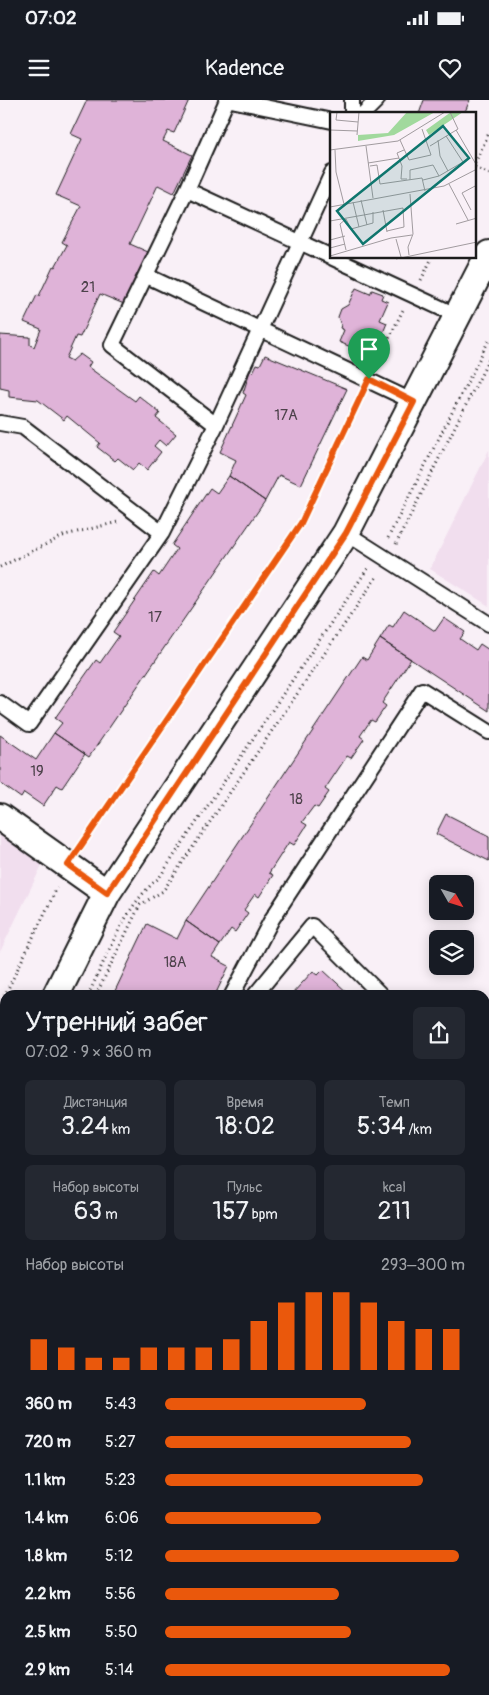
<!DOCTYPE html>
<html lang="ru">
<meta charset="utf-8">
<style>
:root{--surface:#171b24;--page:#242831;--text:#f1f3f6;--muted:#9ea1a6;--accent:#ea580c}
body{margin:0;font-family:Pangolin,sans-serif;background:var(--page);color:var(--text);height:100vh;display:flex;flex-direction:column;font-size:19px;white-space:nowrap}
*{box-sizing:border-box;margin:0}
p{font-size:16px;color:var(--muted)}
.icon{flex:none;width:28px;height:28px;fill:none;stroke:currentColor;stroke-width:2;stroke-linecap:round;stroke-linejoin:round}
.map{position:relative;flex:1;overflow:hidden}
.side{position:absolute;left:0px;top:890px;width:490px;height:705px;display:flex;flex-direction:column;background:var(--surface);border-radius:15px 15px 0 0;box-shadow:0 2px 12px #0003}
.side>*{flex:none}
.needle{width:32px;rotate:129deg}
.buttons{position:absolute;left:429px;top:775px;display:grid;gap:10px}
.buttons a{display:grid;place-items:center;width:45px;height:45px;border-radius:8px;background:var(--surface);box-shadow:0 2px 12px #0003;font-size:25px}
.pin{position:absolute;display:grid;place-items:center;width:42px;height:42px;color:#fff;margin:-51px -21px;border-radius:50% 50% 50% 0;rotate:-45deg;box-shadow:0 0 5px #0007}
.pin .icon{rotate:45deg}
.round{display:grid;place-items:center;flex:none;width:52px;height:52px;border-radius:8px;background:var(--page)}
.summary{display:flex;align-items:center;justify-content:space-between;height:85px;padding:0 25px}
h1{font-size:28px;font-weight:600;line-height:38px}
.stats{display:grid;grid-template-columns:repeat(3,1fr);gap:8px;height:85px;padding:5px 25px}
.stats div{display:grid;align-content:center;border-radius:8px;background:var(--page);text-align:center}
.stats b{font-size:25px;font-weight:600}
.stats small{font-size:14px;font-weight:400}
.stats p{font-size:14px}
.chart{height:140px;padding:10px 25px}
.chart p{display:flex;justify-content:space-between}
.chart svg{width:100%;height:90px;margin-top:5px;stroke:var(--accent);stroke-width:6}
ul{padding:0 25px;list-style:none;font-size:16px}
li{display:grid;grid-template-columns:80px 60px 1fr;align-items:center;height:38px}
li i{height:12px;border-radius:6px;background:var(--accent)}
.status{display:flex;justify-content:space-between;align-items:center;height:35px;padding:0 25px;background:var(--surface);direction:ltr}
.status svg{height:14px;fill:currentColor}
header{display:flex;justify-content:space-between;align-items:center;height:65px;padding:0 25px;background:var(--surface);font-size:22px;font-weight:600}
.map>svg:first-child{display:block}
.built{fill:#f1deee}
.green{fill:#a1d99d;stroke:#5e7a5c}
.building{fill:#dfb3d8;stroke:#1c1c1c}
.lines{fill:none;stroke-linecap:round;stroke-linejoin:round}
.service-casing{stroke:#1c1c1c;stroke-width:18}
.minor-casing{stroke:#1c1c1c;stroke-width:30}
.path{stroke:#1c1c1c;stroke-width:3;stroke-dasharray:1 4;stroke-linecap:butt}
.service{stroke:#fff;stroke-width:14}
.minor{stroke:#fff;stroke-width:26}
.route-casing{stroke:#fff;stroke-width:10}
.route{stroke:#ea580c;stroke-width:6}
.labels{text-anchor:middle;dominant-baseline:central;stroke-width:4;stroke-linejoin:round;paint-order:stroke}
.number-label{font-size:15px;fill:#4d424b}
.inset-road{fill:none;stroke:#a19b9f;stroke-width:1}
.view{fill:#0f766e;fill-opacity:0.15;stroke:#0f766e;stroke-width:2.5}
.inset-edge{fill:none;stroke:#1c1c1c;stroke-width:2.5}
</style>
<div class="status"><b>07:02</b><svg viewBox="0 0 49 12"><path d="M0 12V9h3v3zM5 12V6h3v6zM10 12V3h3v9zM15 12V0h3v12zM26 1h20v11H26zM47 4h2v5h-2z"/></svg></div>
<header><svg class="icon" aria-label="menu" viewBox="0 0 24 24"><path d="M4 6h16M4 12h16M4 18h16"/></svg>Kadence<svg class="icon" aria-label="heart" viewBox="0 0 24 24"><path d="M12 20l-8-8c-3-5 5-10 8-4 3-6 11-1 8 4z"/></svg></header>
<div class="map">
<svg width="489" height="1595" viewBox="0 0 489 1595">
<rect width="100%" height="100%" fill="#f9f0f7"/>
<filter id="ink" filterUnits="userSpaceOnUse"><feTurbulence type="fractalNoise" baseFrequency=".02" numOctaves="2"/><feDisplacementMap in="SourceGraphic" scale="10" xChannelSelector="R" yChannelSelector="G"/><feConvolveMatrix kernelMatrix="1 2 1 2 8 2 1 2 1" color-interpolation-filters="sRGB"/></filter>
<g filter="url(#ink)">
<!-- built -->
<path class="built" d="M 489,350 L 489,506 L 430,469 Z
M 0,735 L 42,765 L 0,852 Z"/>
<!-- green -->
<path class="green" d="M 489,1519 L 489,1595 L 476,1595 L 477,1590 L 485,1590 L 485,1543 Z"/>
<!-- building -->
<path class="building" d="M 87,0 L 189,0 L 174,33 L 168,31 L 163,41 L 192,55 L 174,93 L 158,85 L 130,144 L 148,152 L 124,204 L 100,194 L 80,237 L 76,236 L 66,258 L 72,261 L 80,254 L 91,262 L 88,267 L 135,301 L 139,296 L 160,313 L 156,318 L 176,334 L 166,346 L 159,340 L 154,346 L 161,352 L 147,370 L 139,363 L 133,370 L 118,358 L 115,361 L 97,347 L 100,343 L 67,316 L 64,320 L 38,300 L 9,297 L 9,290 L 0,288 L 0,235 L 30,237 L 30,245 L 34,247 L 41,229 L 24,222 L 37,195 L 39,196 L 53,166 L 55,167 L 67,145 L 62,142 L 81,106 L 56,95 L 82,39 L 71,34 Z
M 424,0 L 470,0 L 464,14 L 419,14 Z
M 356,188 L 370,194 L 372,190 L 383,194 L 381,199 L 388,202 L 380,220 L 387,223 L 377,247 L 370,244 L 365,253 L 339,242 L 344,230 L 340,228 L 341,225 L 338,217 L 341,209 L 348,205 Z
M 265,255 L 347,289 L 301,385 L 279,375 L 265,401 L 229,376 L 236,360 L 220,352 L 246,295 L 243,293 L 250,271 L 253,272 L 257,264 L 260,265 Z
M 229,376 L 265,401 L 89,657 L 54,633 L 62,623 L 55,618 L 96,560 L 100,563 L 119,536 L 113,532 L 154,472 L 159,476 L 177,449 L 172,445 L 210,388 L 217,393 Z
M 404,510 L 435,531 L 444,518 L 465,532 L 460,539 L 476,550 L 480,544 L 489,550 L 489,611 L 380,539 L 389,525 L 393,527 Z
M 380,539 L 411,559 L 382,603 L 386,606 L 375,622 L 371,620 L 360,636 L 364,639 L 351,658 L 347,656 L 325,689 L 329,692 L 318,708 L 314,706 L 302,722 L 307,725 L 294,745 L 289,742 L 269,773 L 273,775 L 259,797 L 255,794 L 244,810 L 248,813 L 235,832 L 231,829 L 220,845 L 186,821 L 362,557 L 367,560 Z
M 54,633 L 85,654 L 62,688 L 57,685 L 43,706 L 24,693 L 21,698 L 0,683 L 0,635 L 36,660 Z
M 446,714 L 489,736 L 489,761 L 436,734 Z
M 186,821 L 220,845 L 212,857 L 229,866 L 215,895 L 113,895 L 147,824 L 177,839 Z
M 323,870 L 350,895 L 291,895 L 313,871 L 318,875 Z
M 485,973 L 489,974 L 489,1020 L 485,1019 Z
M 2,1154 L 5,1155 L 5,1210 L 0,1210 Z
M 0,1210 L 5,1210 L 5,1356 L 1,1355 L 0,1360 Z
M 0,1372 L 4,1373 L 0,1394 Z
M 2,1541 L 5,1542 L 5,1590 L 317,1590 L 316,1595 L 0,1594 Z
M 405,1590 L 448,1590 L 448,1595 L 404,1595 Z"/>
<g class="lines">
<!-- service casing -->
<g class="service-casing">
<path id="service" d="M 231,0 L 332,21
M 352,14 L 352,0
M 363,14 L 377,0
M 187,90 L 332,157
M 333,158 L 458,216
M 147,176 L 414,302
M 0,323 L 23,327 L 162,433
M 216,325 L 112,245 L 187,90 L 227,0
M 346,433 L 489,524
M 0,603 L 29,624 L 162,433 L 216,325 L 332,73
M 232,895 L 272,819 L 422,590 L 489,632
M 255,895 L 312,826 L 381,895
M 485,947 L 489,948
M 485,1047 L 489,1048
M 485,1348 L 489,1351
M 0,1517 L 5,1512
M 367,1595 L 368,1590"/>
</g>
<!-- minor casing -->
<g class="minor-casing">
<path id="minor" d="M 0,717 L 107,793
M 56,895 L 107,793 L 346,433 L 489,154
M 0,1009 L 5,998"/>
</g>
<!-- path -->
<path class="path" d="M 475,63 L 489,33
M 475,67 L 489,74
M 421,180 L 432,158
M 376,265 L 403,210
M 388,438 L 489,240
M 396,444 L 489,259
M 0,467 L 65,435 L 118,422
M 81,746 L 301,423 L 361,296
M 88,895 C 108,855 124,806 159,778 L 368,468
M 96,895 L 140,805 L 163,791 L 378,475
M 0,905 L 57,788
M 0,921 L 5,924
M 0,1097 L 5,1086
M 0,1117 L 5,1106"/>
<!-- service -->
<use href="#service" class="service"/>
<!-- minor -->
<use href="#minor" class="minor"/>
</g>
</g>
<g class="lines" filter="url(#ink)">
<!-- route casing -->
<g class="route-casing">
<path id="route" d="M 369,279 L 414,302 L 346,433 L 107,793 L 68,765 L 301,423 Z"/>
</g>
<!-- route -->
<use href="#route" class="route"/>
</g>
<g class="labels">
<!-- number labels -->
<g class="number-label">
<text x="88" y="187">21</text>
<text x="286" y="315">17А</text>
<text x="155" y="517">17</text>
<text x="37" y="671">19</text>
<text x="296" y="699">18</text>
<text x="175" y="862">18А</text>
</g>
</g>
<!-- overview -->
<g transform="translate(330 12)">
<rect width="146" height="146" fill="#f9f0f7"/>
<path d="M 77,0 L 105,0 L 64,23 L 28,29 L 28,23 L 58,21 ZM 121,0 L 133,0 L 99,23 L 96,18 Z" fill="#a1d99d"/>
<path class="inset-road" d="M 7,0 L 6,8 L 28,10M 0,18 L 27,19M 126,18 L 147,54M 27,23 L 29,0M 70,28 L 79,48 L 101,43 L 92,17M 108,28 L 110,44 L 118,59M 36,34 L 43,86M 100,34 L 128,17 L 120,0M 0,38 L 68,29 L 115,0M 5,38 L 6,60 L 14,92M 74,38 L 67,41 L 72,54 L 71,67 L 77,67M 38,51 L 69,46M 40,54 L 47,53 L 50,72 L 92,66 L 95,79M 80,68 L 80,58 L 103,53 L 109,64M 93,68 L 109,64 L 133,50 L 116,24M 119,72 L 138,108M 31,88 L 37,113M 23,90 L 29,115M 0,95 L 114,74 L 147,57M 53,98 L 57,120M 141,98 L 132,81 L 147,73M 0,109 L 73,96 L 74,115 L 57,119M 126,112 L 147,106M 66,127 L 71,145M 0,128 L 15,124M 0,136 L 15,132M 16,138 L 10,112 L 16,107 L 21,117 L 43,111 L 43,100M 79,143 L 78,135 L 83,122 L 80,82M 0,144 L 61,126 L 82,123M 66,147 L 147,130"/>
<path class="view" d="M 113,14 L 139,46 L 33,132 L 7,99 Z"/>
<rect width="146" height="146" class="inset-edge"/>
</g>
</svg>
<div class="buttons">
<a><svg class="needle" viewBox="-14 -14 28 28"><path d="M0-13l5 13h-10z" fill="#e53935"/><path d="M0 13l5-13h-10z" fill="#9ea1a6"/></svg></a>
<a><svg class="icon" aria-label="layers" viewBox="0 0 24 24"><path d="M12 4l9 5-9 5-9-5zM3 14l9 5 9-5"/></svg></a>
</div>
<div class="pin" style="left:369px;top:279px;background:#1e9e55"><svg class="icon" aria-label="arrive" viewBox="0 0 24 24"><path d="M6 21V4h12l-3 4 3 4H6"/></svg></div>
<section class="side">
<div class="summary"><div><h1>Утренний забег</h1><p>07:02 · 9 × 360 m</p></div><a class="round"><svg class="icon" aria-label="share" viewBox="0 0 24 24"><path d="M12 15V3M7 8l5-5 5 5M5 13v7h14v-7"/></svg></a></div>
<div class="stats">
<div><p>Дистанция</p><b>3.24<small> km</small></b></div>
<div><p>Время</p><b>18:02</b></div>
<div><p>Темп</p><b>5:34<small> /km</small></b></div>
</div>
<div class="stats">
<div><p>Набор высоты</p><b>63<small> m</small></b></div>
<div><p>Пульс</p><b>157<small> bpm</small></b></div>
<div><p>kcal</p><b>211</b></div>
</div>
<div class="chart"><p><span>Набор высоты</span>293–300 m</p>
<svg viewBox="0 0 160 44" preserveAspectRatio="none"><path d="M5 44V29M15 44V33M25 44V38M35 44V38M45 44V33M55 44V33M65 44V33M75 44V29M85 44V20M95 44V11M105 44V6M115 44V6M125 44V11M135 44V20M145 44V24M155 44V24"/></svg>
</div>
<ul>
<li><b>360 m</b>5:43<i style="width:67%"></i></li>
<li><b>720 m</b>5:27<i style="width:82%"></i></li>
<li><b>1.1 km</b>5:23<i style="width:86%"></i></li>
<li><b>1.4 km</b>6:06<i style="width:52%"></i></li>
<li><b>1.8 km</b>5:12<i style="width:98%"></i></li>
<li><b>2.2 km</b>5:56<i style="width:58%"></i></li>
<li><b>2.5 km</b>5:50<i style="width:62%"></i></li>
<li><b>2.9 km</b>5:14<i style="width:95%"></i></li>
</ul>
</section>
</div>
